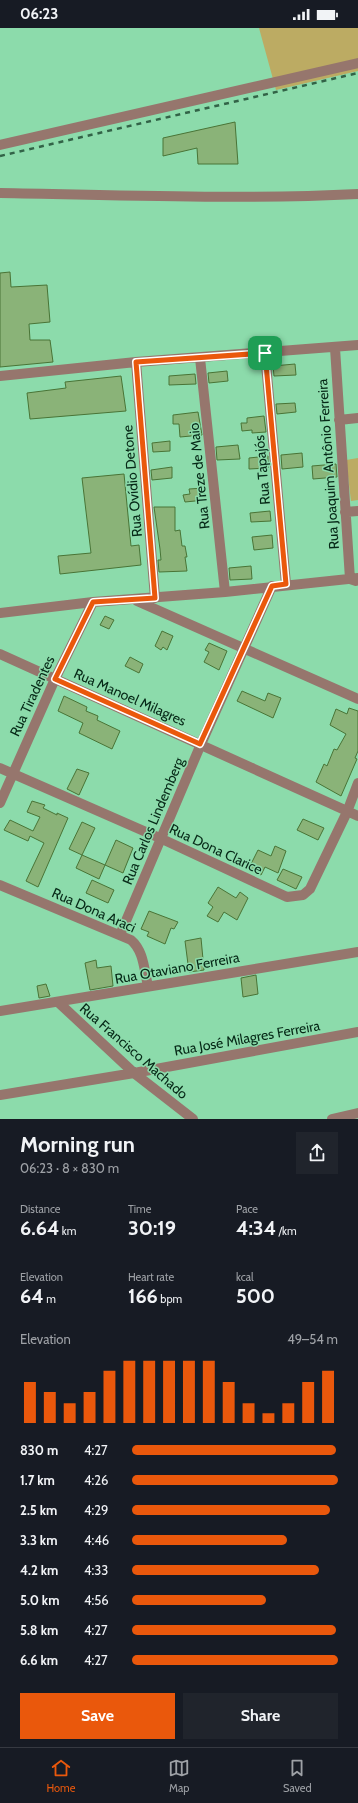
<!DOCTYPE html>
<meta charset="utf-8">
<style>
:root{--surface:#171b24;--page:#20242c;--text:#f1f3f6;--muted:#9ea1a6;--line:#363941;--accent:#ea580c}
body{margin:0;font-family:Cabin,sans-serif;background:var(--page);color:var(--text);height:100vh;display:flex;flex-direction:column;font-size:15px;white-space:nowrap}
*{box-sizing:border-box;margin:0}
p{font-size:13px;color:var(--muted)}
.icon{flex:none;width:22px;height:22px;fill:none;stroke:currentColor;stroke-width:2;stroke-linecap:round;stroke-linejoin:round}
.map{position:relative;height:1091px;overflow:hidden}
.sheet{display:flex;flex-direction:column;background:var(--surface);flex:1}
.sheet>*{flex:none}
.pin{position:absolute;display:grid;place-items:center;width:34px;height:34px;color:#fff;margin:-17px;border-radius:8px;box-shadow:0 2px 6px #0006}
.round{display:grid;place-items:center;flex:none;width:42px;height:42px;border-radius:0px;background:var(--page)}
.overview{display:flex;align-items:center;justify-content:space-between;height:68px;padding:0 20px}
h1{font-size:22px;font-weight:700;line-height:30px}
.stats{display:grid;grid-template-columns:repeat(3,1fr);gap:6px;height:68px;padding:4px 20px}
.stats div{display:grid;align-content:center}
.stats b{font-size:20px;font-weight:700}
.stats small{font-size:11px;font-weight:400}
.stats p{font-size:11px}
.chart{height:112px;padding:8px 20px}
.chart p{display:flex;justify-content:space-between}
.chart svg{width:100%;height:72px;margin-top:4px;stroke:var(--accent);stroke-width:6}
.button{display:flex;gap:8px;margin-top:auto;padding:8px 20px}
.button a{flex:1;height:46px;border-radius:0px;background:var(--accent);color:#fff;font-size:16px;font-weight:700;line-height:46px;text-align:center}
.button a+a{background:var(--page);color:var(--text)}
ul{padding:0 20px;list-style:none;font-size:13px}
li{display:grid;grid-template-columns:64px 48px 1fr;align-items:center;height:30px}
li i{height:10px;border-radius:5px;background:var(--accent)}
.status{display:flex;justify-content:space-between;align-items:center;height:28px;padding:0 20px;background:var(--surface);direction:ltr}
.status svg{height:11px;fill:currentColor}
.menu{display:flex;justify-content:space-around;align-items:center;height:56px;border-top:1px solid var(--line);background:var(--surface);font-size:11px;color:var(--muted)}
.menu a{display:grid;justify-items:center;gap:2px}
.menu .selected{color:var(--accent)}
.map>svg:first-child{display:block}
.green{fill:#bcab63}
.building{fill:#8ab378;stroke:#497436}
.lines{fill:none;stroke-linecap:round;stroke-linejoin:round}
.minor{stroke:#96766d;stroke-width:10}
.rail{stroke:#326347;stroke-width:2.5;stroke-dasharray:5 5;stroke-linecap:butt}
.route-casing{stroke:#fff;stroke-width:8}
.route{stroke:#ea580c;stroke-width:5}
.labels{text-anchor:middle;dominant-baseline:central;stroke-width:3;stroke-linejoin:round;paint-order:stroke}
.street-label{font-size:14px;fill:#062917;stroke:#8cdbab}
</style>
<div class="status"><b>06:23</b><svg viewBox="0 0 49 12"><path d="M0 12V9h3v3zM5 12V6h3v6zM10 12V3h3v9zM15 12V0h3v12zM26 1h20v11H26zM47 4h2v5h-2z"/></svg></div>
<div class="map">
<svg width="358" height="1091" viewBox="0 0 358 1091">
<rect width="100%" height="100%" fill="#8cdbab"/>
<!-- green -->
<path class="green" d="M 259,0 L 358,0 L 358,43 L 276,62 Z
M 358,430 L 358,472 L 351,473 L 346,432 Z"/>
<!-- building -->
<path class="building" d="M 235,94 L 238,136 L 198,136 L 197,120 L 163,128 L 163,110 Z
M 10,244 L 11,259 L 47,257 L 50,294 L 29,296 L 30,312 L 50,312 L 53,334 L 0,339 L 0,245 Z
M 295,336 L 296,347 L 274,348 L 273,338 Z
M 227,343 L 228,353 L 209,355 L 208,345 Z
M 195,346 L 196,356 L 169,357 L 169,348 Z
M 121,348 L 126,383 L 30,391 L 27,365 L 66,360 L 65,354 Z
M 295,375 L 296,384 L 277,386 L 276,376 Z
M 198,384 L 202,407 L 180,409 L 179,396 L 173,396 L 173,387 Z
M 264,388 L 266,404 L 252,405 L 252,402 L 242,403 L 241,395 L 247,395 L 247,390 Z
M 170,413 L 170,423 L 153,424 L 152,415 Z
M 238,417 L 240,431 L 217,432 L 216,419 Z
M 302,425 L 303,439 L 282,441 L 281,427 Z
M 268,428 L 268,440 L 249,441 L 249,430 Z
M 336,436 L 337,449 L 313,451 L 312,438 Z
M 172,439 L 172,450 L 152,452 L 151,442 Z
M 124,446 L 131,518 L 139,517 L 141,537 L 60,546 L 58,528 L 91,525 L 82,450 Z
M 204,460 L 205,472 L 185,474 L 183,467 L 190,466 L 189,461 Z
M 154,479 L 175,479 L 175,503 L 180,502 L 182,518 L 185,518 L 187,529 L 185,529 L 187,543 L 159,544 L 158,532 L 161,532 L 160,521 Z
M 270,483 L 271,493 L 251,494 L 250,485 Z
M 272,507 L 273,520 L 254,522 L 252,509 Z
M 251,538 L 252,551 L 230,552 L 229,540 Z
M 105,588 L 114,592 L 109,601 L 100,597 Z
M 162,603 L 173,608 L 167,622 L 163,619 L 161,622 L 155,618 Z
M 209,615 L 227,623 L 219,642 L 204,634 L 209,624 L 205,622 Z
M 130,629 L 143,636 L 139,645 L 125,638 Z
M 242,663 L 265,673 L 268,665 L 281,670 L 273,690 L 237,673 Z
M 64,668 L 87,679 L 86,683 L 98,688 L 97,692 L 120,703 L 112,721 L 79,705 L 83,695 L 58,683 Z
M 349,680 L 358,683 L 358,723 L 355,730 L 357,731 L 341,768 L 316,754 L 324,736 L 327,738 L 334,721 L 337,722 L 346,706 L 330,697 L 336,681 L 347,686 Z
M 77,741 L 89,745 L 79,767 L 67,761 Z
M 32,773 L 45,777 L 43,780 L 57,787 L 57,785 L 68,790 L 38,859 L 26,853 L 44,815 L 30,808 L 28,813 L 4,802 L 10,792 L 33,803 L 40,789 L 27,784 Z
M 303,791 L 324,800 L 318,812 L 297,802 Z
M 82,794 L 95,800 L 82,827 L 69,821 Z
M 116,812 L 133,820 L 123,845 L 105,837 Z
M 275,818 L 286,823 L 278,845 L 265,839 L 261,847 L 249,840 L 258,822 L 271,828 Z
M 82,827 L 105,837 L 99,851 L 76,840 Z
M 283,841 L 302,849 L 296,861 L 277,852 Z
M 92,852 L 114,862 L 108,875 L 86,865 Z
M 218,859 L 236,870 L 240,864 L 248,870 L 237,892 L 224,884 L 218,894 L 207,888 L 213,879 L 208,875 Z
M 149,883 L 178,894 L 174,901 L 171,900 L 165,916 L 147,908 L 149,904 L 141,901 Z
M 201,910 L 204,942 L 189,944 L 185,913 Z
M 96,932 L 97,940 L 111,938 L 113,958 L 90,962 L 85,935 Z
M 256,947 L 258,966 L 243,969 L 241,950 Z
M 46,956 L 50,968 L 39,970 L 37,958 Z"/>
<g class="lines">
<!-- minor -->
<path class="minor" d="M 0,117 L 358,35
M 0,165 C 119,167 239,172 358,166
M 335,320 L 350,551 L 356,553
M 265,325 L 286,556
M 200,330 L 225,564
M 136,334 L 155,570
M 0,348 L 136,334 L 358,317
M 339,392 L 358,390
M 345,484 L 358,483
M 137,573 L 358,671
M 0,585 L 93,574 L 225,564 L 358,550
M 0,626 L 358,788
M 0,740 L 162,811 L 287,869 L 303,867 L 310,861 L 347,784 L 358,755
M 0,775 L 55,651 L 93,574
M 0,857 L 131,912 C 144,923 144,942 148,958
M 120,907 L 201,716 L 272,558
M 58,974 L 134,1045 L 193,1091
M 0,983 L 358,924
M 0,1067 L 134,1045 L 358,1004
M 332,1091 L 358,1085"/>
<!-- rail -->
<path class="rail" d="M 0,128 L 358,45"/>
</g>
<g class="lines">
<!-- route casing -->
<g class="route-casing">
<path id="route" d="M 265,325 L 286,556 L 272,558 L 200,716 L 55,651 L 93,574 L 155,570 L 136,334 Z"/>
</g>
<!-- route -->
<use href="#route" class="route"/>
</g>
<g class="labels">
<!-- street labels -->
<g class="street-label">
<text transform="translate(328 436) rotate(-94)">Rua Joaquim Antônio Ferreira</text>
<text transform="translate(262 442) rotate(-95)">Rua Tapajós</text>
<text transform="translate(199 448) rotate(-96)">Rua Treze de Maio</text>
<text transform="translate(132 453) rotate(-95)">Rua Ovídio Detone</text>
<text transform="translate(32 668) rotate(-65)">Rua Tiradentes</text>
<text transform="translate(130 669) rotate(24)">Rua Manoel Milagres</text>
<text transform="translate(153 793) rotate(-67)">Rua Carlos Lindemberg</text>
<text transform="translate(216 821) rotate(25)">Rua Dona Clarice</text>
<text transform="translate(94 882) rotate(24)">Rua Dona Araci</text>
<text transform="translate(177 940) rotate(-10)">Rua Otaviano Ferreira</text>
<text transform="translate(247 1010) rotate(-10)">Rua José Milagres Ferreira</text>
<text transform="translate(134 1023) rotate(41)">Rua Francisco Machado</text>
</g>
</g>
</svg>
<div class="pin" style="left:265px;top:325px;background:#1e9e55"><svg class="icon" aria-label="arrive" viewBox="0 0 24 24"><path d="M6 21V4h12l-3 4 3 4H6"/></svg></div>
</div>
<section class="sheet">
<div class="overview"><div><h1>Morning run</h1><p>06:23 · 8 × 830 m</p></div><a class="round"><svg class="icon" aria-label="share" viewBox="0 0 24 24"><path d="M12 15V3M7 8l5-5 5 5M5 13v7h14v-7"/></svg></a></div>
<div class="stats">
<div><p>Distance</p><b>6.64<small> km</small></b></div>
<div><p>Time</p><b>30:19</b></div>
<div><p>Pace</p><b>4:34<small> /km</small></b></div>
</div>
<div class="stats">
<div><p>Elevation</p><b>64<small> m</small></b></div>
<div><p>Heart rate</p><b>166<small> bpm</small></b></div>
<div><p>kcal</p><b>500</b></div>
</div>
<div class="chart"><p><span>Elevation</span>49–54 m</p>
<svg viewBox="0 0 160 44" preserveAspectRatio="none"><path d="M5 44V19M15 44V25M25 44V32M35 44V25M45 44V12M55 44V6M65 44V6M75 44V6M85 44V6M95 44V6M105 44V19M115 44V32M125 44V38M135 44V32M145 44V19M155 44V12"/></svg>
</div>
<ul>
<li><b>830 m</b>4:27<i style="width:99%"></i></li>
<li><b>1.7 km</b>4:26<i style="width:100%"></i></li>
<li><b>2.5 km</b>4:29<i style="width:96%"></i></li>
<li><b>3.3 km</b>4:46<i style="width:75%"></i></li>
<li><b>4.2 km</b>4:33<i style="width:91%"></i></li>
<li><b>5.0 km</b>4:56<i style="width:65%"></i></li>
<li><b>5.8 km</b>4:27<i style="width:99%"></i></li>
<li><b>6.6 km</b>4:27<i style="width:100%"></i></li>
</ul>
<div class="button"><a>Save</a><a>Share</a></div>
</section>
<nav class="menu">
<a class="selected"><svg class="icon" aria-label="home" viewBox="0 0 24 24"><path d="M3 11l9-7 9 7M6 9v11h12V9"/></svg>Home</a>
<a><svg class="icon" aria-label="map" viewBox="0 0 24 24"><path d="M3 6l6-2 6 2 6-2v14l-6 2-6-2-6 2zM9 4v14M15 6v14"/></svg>Map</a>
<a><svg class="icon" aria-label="saved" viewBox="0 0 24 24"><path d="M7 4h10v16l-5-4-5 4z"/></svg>Saved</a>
</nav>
